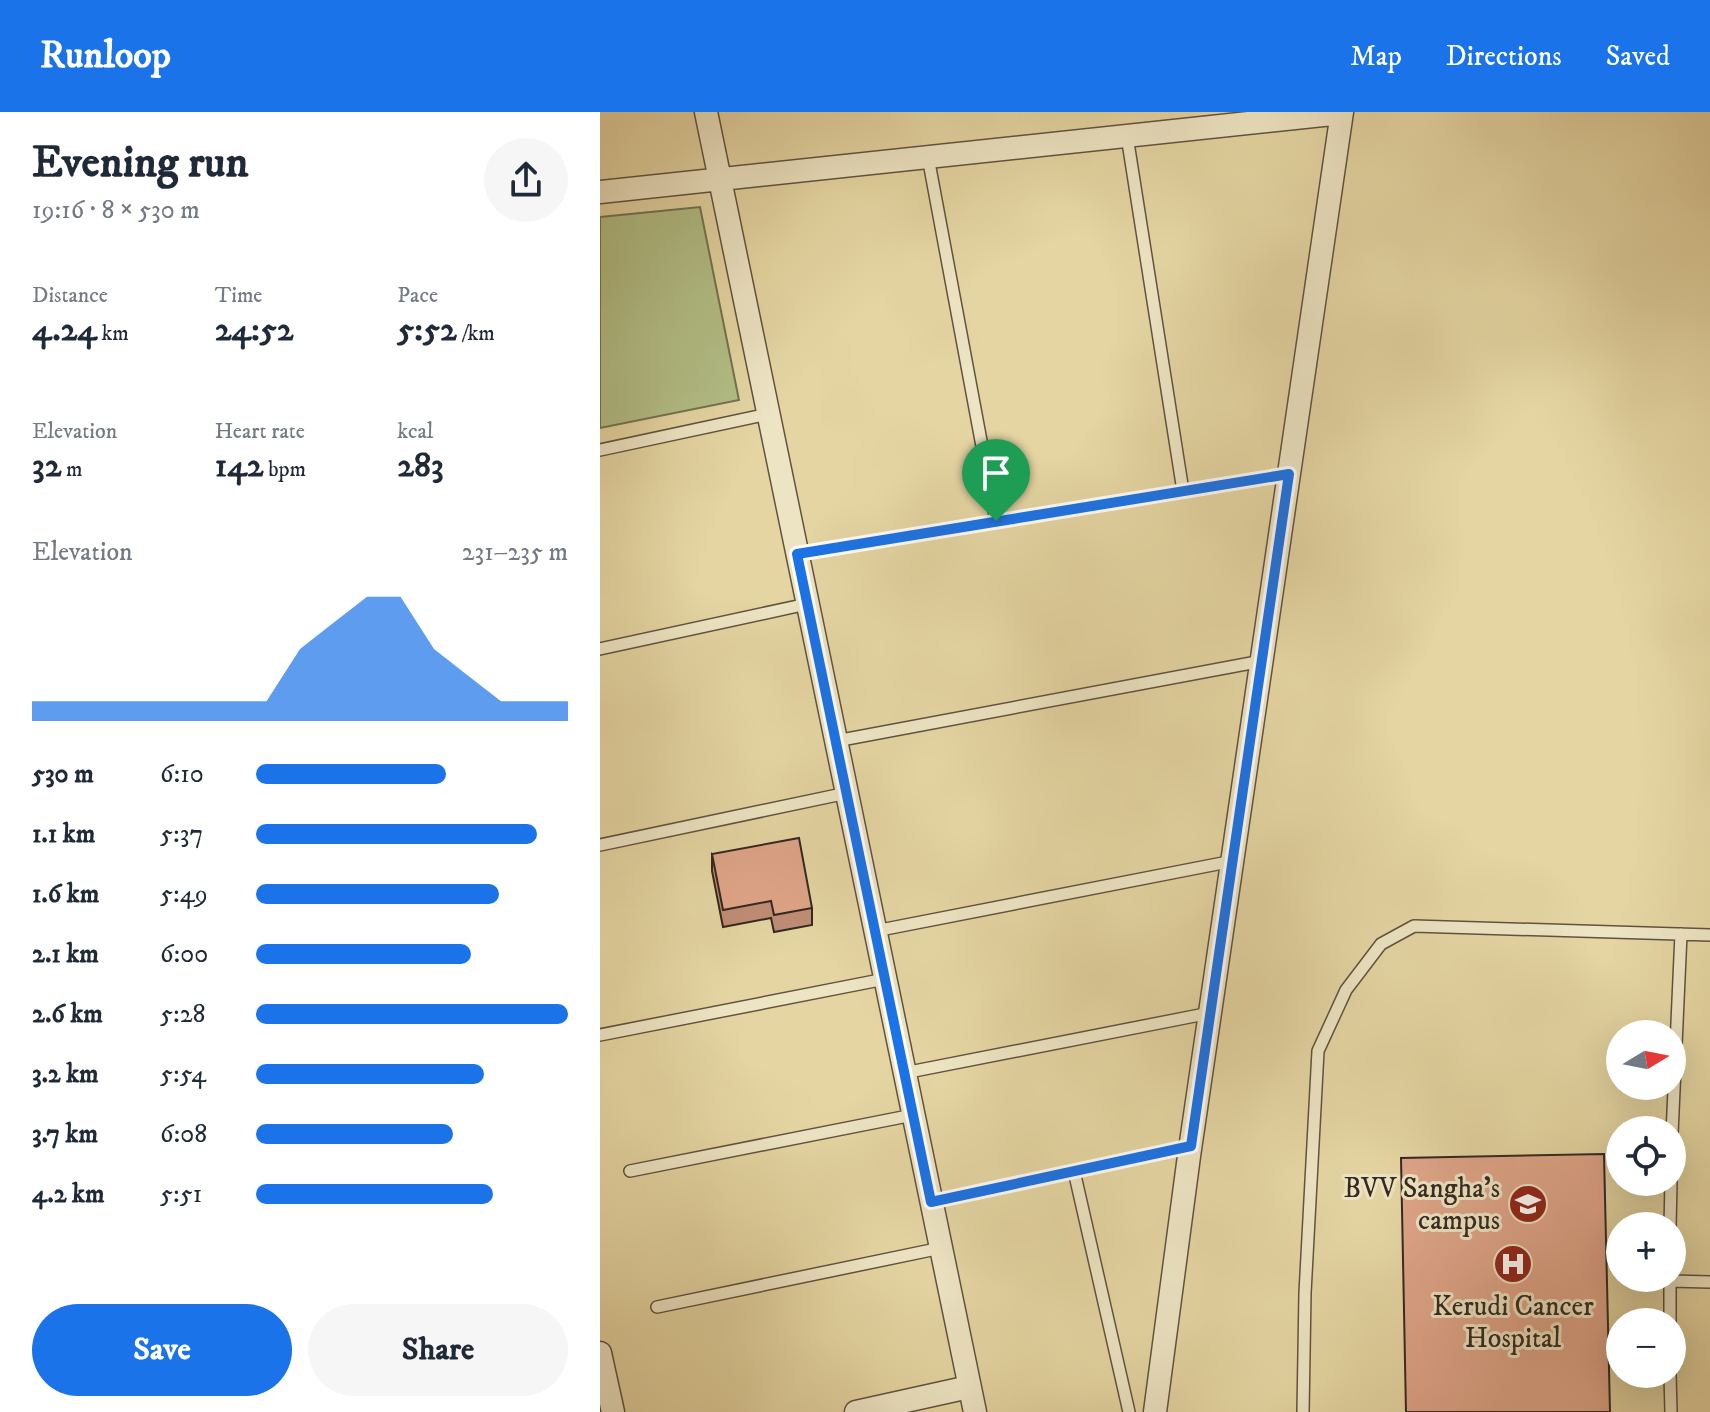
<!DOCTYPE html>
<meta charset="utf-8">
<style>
:root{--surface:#fff;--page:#f6f6f7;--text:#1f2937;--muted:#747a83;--accent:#1a73e8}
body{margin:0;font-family:"IM FELL DW Pica",serif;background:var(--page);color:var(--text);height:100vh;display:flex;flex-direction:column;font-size:30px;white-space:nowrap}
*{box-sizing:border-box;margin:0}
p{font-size:26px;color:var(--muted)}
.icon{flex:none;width:44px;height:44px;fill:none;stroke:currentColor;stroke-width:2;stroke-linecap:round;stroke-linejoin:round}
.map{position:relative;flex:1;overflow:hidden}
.drawer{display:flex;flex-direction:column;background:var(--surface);width:600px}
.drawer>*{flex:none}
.needle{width:52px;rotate:80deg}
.fabs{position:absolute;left:1006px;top:908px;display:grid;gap:16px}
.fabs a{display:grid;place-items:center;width:80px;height:80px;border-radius:50%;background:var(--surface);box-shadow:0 8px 32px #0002;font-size:40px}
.pin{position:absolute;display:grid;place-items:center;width:68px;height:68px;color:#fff;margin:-82px -34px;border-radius:50% 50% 50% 0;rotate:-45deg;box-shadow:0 0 8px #0007}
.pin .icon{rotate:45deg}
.round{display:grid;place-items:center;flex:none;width:84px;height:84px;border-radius:42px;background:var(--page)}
.summary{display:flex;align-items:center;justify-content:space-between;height:136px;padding:0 32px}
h1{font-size:44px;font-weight:800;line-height:60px}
.metrics{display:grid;grid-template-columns:repeat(3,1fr);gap:12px;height:136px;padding:8px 32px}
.metrics div{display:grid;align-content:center}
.metrics b{font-size:34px;font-weight:800}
.metrics small{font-size:22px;font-weight:400}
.metrics p{font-size:22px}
.chart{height:224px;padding:16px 32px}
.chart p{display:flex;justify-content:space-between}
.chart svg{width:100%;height:144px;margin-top:8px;fill:var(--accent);opacity:.7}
.button{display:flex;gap:16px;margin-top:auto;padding:16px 32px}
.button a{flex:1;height:92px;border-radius:48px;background:var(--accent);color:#fff;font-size:32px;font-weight:800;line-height:92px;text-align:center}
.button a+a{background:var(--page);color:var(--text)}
ul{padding:0 32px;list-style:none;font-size:26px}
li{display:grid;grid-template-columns:128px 96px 1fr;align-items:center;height:60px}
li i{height:20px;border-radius:10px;background:var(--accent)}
header{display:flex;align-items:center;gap:48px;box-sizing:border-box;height:112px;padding:0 40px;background:var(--accent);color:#fff}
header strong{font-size:38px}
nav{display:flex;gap:44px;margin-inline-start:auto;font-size:28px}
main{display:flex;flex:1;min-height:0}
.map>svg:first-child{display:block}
.green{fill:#b2be86;stroke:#737354;stroke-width:2}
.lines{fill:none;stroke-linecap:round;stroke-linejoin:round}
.lane-casing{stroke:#605341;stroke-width:14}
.street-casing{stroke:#605341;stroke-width:25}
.lane{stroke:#ede4c3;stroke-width:11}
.street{stroke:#ede4c3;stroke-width:22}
.wall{fill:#bf8d75;stroke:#342821;stroke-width:2}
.building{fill:#dea488;stroke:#342821;stroke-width:2}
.route-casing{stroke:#fff;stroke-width:16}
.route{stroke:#1a73e8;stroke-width:10}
.labels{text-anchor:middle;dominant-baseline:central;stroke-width:6;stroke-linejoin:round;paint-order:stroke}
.poi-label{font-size:28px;fill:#342821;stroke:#ede4c3;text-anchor:end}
</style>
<header>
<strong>Runloop</strong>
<nav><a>Map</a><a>Directions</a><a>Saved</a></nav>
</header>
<main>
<section class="drawer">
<div class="summary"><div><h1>Evening run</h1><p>19:16 · 8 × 530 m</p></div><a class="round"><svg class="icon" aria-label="share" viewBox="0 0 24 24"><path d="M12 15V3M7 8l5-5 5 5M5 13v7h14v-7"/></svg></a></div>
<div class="metrics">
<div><p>Distance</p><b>4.24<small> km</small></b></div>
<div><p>Time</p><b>24:52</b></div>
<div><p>Pace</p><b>5:52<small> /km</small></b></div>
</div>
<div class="metrics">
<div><p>Elevation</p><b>32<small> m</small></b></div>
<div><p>Heart rate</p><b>142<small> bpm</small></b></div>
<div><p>kcal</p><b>283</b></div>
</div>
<div class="chart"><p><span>Elevation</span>231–235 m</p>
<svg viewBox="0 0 160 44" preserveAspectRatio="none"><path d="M0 44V38L10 38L20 38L30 38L40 38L50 38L60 38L70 38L80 22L90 14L100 6L110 6L120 22L130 30L140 38L150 38L160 38V44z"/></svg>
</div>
<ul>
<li><b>530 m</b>6:10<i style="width:61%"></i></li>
<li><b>1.1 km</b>5:37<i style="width:90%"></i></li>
<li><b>1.6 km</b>5:49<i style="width:78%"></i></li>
<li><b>2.1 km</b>6:00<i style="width:69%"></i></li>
<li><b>2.6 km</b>5:28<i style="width:100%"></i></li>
<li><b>3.2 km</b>5:54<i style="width:73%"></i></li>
<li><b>3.7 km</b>6:08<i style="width:63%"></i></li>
<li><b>4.2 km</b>5:51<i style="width:76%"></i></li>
</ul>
<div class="button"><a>Save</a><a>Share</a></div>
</section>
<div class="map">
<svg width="1110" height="1300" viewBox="0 0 1110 1300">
<rect width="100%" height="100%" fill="#e4d5a2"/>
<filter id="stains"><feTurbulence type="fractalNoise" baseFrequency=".0025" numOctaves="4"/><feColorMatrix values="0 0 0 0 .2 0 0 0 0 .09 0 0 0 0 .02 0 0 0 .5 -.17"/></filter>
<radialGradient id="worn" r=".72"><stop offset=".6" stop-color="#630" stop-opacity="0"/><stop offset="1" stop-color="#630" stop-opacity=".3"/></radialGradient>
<!-- green -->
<path class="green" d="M 100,95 L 139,288 L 0,316 L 0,105 Z"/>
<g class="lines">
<!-- lane casing -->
<g class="lane-casing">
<path id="lane" d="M 527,24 L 583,379
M 328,45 L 396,409
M 0,338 L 168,302
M 197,442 L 689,362
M 0,537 L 207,492
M 236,629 L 662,549
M 0,733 L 247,681
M 275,819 L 633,749
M 0,923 L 285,867
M 304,961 L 610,901
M 1072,1022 L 1081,822
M 30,1059 L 313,1003
M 474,1059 L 529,1300
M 331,1090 L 590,1034
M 1070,1114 L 1071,1070
M 57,1195 L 341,1136
M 1070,1210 L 1070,1169 L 1110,1170
M 1070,1262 L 1071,1300
M 703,1300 L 705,1181 L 718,939 L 746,878 L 781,832 L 814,814 L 1110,823"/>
</g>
<!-- street casing -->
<g class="street-casing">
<path id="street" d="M 106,0 L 375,1300
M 0,80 L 742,1
M 0,1241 L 13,1300
M 256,1300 L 369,1275
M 555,1300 L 589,1044 L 742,0"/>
</g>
<!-- lane -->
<use href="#lane" class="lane"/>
<!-- street -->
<use href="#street" class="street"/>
</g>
<!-- wall -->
<path class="wall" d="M 112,742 L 212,796 L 212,813 L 174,820 L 171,806 L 123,815 L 112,759 Z"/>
<!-- building -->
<path class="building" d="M 199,726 L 212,796 L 174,803 L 171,789 L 123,798 L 112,742 Z
M 1004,1042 L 1010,1300 L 806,1300 L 801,1046 Z"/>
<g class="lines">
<!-- route casing -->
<g class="route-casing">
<path id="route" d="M 689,362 L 591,1034 L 331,1090 L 197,442 Z"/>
</g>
<!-- route -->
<use href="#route" class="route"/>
</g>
<!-- icons -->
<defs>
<g id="university-disc" transform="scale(2)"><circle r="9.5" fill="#8f2418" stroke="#ede4c3"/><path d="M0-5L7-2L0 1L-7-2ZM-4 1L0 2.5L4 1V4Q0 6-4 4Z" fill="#fff"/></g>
<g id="hospital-disc" transform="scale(2)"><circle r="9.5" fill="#8f2418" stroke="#ede4c3"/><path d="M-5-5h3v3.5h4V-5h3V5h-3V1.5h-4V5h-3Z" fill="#fff"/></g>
</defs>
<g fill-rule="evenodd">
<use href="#university-disc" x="928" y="1092"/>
<use href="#hospital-disc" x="913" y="1152"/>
</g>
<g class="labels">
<!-- poi labels -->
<g class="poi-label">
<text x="900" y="1076">BVV Sangha's<tspan x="900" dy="32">campus</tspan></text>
<text x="913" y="1194" text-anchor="middle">Kerudi Cancer<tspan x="913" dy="32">Hospital</tspan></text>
</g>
</g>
<rect width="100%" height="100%" filter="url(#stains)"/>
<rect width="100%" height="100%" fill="url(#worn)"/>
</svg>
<div class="fabs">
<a><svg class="needle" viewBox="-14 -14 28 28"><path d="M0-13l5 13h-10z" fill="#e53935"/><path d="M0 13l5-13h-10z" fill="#747a83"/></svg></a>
<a><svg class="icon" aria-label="locate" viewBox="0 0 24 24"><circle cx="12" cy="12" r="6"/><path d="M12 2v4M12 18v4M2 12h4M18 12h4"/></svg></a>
<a>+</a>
<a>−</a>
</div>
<div class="pin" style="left:396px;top:409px;background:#1e9e55"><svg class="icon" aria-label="arrive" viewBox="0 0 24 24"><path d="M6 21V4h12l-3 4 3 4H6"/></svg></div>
</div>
</main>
